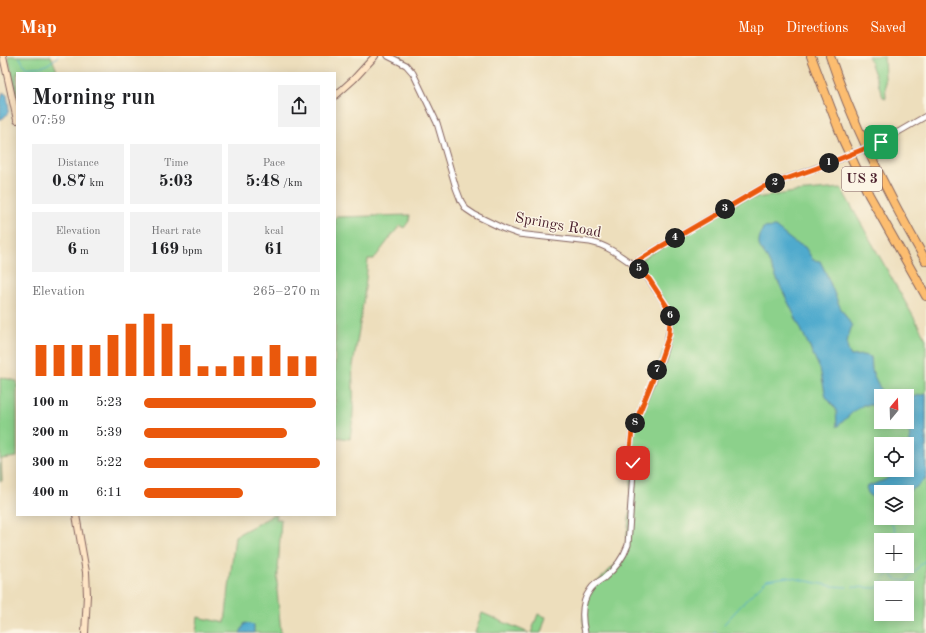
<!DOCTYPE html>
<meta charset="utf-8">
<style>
:root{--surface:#fff;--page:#f2f2f2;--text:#202124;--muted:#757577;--accent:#ea580c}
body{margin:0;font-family:"Old Standard TT",serif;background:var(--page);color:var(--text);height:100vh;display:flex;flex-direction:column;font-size:15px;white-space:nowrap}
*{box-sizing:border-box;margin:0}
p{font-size:13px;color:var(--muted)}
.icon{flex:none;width:22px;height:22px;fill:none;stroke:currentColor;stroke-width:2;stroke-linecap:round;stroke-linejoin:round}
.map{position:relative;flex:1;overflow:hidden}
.sheet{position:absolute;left:16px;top:16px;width:320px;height:444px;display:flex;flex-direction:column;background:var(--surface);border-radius:0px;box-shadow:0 2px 10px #0003}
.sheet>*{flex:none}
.needle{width:26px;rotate:19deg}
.fabs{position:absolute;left:874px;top:333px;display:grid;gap:8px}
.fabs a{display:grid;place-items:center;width:40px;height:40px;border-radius:0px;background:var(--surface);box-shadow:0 2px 10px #0003;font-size:20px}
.pin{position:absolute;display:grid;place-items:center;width:34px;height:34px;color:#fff;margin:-17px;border-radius:8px;box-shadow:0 2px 6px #0006}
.km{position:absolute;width:20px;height:20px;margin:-10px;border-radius:50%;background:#222;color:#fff;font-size:11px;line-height:20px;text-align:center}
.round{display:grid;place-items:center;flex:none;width:42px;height:42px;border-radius:0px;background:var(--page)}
.summary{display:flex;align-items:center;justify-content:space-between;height:68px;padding:0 16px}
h1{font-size:22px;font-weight:600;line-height:30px}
.stats{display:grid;grid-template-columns:repeat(3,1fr);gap:6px;height:68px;padding:4px 16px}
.stats div{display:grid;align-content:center;border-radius:0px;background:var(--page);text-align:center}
.stats b{font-size:17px;font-weight:600}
.stats small{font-size:11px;font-weight:400}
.stats p{font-size:11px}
.chart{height:112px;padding:8px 16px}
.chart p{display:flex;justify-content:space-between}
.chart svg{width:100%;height:72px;margin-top:4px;stroke:var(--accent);stroke-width:6}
ul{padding:0 16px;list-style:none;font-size:13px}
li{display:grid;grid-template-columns:64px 48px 1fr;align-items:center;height:30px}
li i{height:10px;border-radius:5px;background:var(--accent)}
header{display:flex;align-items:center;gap:24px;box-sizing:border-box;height:56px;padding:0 20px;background:var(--accent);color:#fff}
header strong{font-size:19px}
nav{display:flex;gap:22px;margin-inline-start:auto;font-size:14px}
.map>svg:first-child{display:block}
.green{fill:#8cd18b;stroke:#6b785b;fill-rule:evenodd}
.water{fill:#4faacd;stroke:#4c647c}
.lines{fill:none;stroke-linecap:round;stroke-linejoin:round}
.stream{stroke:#4faacd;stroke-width:1}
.tertiary-casing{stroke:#83625e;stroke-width:7}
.secondary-casing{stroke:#83625e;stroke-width:8}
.motorway-casing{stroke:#83625e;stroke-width:10}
.tertiary{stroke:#fff;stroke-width:5}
.secondary{stroke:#fee5c5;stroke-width:6}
.motorway{stroke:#fcbd6f;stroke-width:8}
.tertiary-bridge-casing{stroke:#83625e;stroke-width:7;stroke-linecap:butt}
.tertiary-bridge{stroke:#fff;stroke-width:5}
.route-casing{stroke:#fff;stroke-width:8}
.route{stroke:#ea580c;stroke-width:5}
.labels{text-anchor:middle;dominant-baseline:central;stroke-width:3;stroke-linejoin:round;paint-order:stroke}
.shield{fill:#fcf5e5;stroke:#7f5f63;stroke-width:1}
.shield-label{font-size:14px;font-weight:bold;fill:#4a1f2b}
.street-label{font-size:15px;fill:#4a1f2b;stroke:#fcf5e5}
</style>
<header>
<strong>Map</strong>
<nav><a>Map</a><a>Directions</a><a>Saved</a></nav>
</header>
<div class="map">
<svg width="926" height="577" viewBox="0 0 926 577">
<rect width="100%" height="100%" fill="#fcf5e5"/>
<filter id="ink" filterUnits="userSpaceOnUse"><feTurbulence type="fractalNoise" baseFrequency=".025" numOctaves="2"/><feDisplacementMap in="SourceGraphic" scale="8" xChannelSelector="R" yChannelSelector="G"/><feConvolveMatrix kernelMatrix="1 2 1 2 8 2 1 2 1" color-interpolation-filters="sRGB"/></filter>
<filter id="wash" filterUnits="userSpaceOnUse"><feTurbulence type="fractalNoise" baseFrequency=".012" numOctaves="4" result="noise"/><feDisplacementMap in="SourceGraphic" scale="16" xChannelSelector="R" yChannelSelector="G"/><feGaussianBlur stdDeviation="0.9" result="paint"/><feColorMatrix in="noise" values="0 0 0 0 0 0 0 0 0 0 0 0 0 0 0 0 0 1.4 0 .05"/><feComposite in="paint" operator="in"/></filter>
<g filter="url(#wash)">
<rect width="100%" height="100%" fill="#eddebc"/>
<!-- green -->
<path class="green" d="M 8,0 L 51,0 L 58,17 L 17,17 L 17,42 Z
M 868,0 L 884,0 L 886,42 L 883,41 Z
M 841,132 L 926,283 L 926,577 L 585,577 L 583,563 L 589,534 L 624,500 L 631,448 L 631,384 L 669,279 L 670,258 L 656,233 L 633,208 L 743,144 L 795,136 ZM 881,340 L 907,340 L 907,366 L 881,366 ZM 881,388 L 907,388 L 907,414 L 881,414 ZM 881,436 L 907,436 L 907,462 L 881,462 ZM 881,484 L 907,484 L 907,510 L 881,510 ZM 881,532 L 907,532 L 907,558 L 881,558 Z
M 410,159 L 409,165 L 404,172 L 400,169 L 374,203 L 368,203 C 365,239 359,274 353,310 C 352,316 353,324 353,331 C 354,349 353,366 350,383 L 335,381 L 335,163 L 336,161 Z
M 0,321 L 17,325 L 17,401 L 1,403 L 2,425 L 0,425 Z
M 271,459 L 277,459 L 276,463 L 281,463 L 277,534 L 281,577 L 196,577 L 198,561 L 225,567 L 235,480 L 270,461 Z
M 482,557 L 529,577 L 475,577 Z
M 538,558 L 546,561 L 541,577 L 531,577 Z"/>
<!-- water -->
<path class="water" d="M 3,36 L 7,39 C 9,52 12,57 0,64 L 0,46 Z
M 775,171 L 794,186 L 805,191 L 813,204 L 820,205 L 826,217 L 840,251 L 852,270 C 848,281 844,290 851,300 L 863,299 L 871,301 C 872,306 871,312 873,317 C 878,331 886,335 876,349 L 863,349 L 853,356 L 837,371 L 836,353 L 826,341 L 820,313 L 767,202 C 757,189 757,187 763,172 Z
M 926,338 L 926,421 C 911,440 904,436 881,436 L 881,451 L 868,437 L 866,431 L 885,424 L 899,414 L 907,414 C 907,410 906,405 907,401 C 910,385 913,381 903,366 L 907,366 L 907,342 Z
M 245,567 L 254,569 L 254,577 L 240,577 Z"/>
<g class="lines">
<!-- stream -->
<path class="stream" d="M 19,0 L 26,12 C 43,9 43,14 58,0
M 891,462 L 891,467 L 895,474 L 893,484
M 890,510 L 893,521 L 898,524 L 906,525 L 926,503
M 853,531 L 877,532 L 891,514
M 724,568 L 748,542 L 767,524 L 787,521 L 832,530 L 847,531
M 714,577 L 716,576"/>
</g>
</g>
<g filter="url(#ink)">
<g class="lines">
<!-- tertiary casing -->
<g class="tertiary-casing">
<path id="tertiary" d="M 388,0 L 406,9 L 413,17 L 437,67 L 456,132 L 461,145 L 466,153 L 475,159 L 504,173 L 518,178 L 590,186 C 607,189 621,200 635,210 C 644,216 650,224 655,233 C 661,241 668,249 670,259 C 674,287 642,347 632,375 L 630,392 L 633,407 L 633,416 L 628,489 C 623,503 615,513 604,522 C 599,525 593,529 590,534 C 581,546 582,564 585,577
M 881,86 L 926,60
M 633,208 L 660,191 L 763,131 L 835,105"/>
</g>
<!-- secondary casing -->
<g class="secondary-casing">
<path id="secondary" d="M 3,0 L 17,64
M 335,40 L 354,23 L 375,0
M 76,459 L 86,516 L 87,539 L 85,577"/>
</g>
<!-- motorway casing -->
<g class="motorway-casing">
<path id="motorway" d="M 811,0 L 843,84 L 869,139 L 926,240
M 830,0 C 854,72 888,139 926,205"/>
</g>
<!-- tertiary -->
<use href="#tertiary" class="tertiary"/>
<!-- secondary -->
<use href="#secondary" class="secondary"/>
<!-- motorway -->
<use href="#motorway" class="motorway"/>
<!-- tertiary-bridge casing -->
<g class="tertiary-bridge-casing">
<path id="tertiary-bridge" d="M 835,105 L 881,86"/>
</g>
<!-- tertiary-bridge -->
<use href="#tertiary-bridge" class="tertiary-bridge"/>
</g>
</g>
<g class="lines" filter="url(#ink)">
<!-- route casing -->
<g class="route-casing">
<path id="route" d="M 633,407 L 630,392 L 632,375 L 659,308 L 669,279 L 670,264 L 668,252 L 649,223 L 633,208 L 660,191 L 763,131 L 817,112 L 881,86"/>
</g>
<!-- route -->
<use href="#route" class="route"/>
</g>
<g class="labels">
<!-- shield labels -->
<rect class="shield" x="842" y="111" width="40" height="24" rx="3"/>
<g class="shield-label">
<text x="862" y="123">US 3</text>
</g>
<!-- street labels -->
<g class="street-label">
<text transform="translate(558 170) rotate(10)">Springs Road</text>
</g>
</g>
</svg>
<div class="fabs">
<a><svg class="needle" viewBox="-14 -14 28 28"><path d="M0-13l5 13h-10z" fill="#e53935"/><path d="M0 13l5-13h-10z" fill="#757577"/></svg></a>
<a><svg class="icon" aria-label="locate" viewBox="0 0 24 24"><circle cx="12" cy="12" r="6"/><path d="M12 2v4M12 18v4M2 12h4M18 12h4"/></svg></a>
<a><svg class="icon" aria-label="layers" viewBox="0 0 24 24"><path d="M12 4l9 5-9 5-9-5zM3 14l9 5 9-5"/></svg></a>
<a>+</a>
<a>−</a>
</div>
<div class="pin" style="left:881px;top:86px;background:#1e9e55"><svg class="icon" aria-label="arrive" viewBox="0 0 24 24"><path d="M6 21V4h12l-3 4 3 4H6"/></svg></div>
<div class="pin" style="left:633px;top:407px;background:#d93025"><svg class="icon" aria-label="check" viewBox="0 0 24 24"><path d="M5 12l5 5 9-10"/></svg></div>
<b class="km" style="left:829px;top:107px">1</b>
<b class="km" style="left:775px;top:127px">2</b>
<b class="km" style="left:725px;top:153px">3</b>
<b class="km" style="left:675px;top:182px">4</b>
<b class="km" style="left:639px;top:213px">5</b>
<b class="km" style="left:670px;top:260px">6</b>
<b class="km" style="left:657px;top:314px">7</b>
<b class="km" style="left:635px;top:367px">8</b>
<section class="sheet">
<div class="summary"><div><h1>Morning run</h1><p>07:59</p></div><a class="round"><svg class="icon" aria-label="share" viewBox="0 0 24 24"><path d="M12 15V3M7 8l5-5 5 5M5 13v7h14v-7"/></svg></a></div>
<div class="stats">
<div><p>Distance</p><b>0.87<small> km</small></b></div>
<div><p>Time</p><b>5:03</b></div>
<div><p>Pace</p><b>5:48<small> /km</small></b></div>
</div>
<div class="stats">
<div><p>Elevation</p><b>6<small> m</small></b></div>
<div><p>Heart rate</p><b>169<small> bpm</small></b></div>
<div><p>kcal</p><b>61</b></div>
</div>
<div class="chart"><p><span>Elevation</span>265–270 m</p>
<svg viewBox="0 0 160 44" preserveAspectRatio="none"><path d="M5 44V25M15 44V25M25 44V25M35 44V25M45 44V19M55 44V12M65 44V6M75 44V12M85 44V25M95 44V38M105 44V38M115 44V32M125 44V32M135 44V25M145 44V32M155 44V32"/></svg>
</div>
<ul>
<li><b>100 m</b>5:23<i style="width:98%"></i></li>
<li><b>200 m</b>5:39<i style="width:81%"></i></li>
<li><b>300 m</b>5:22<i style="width:100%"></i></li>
<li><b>400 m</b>6:11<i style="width:56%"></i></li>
</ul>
</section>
</div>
